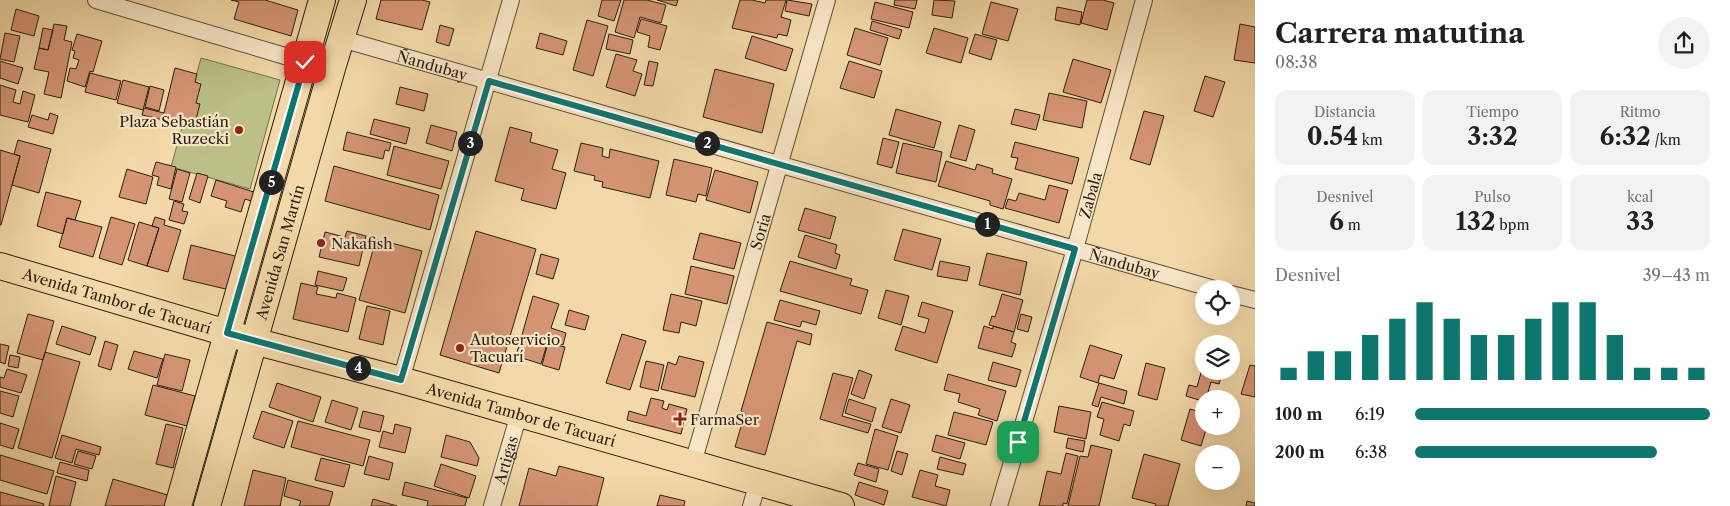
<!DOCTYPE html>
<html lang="es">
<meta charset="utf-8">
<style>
:root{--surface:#fff;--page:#f2f2f2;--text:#202124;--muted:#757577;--accent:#0f766e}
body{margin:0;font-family:"Libre Caslon Text",serif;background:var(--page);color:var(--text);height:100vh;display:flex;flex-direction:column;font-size:19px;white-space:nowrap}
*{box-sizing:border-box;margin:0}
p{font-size:16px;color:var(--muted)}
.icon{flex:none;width:28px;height:28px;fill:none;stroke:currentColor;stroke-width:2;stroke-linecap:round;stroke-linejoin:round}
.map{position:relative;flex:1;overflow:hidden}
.side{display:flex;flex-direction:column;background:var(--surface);width:475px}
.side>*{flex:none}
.fabs{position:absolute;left:1195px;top:280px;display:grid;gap:10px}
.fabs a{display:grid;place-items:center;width:45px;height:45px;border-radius:50%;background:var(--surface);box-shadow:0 5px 20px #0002;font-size:25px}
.pin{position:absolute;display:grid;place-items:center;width:42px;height:42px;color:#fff;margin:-21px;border-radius:10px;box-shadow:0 2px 8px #0006}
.km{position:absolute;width:25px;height:25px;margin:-12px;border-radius:50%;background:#222;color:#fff;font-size:14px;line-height:25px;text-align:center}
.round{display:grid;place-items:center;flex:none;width:52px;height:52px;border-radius:26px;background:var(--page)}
.summary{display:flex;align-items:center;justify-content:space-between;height:85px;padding:0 20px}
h1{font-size:28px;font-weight:700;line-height:38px}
.metrics{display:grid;grid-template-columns:repeat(3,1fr);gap:8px;height:85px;padding:5px 20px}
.metrics div{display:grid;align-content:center;border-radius:12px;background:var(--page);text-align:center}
.metrics b{font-size:25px;font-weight:700}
.metrics small{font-size:14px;font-weight:400}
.metrics p{font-size:14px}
.chart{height:140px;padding:10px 20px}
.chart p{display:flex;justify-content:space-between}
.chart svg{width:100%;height:90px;margin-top:5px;stroke:var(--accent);stroke-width:6}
ul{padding:0 20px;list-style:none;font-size:16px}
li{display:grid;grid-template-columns:80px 60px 1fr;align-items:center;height:38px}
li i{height:12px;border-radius:6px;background:var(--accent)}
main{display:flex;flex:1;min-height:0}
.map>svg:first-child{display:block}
.green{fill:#bcbf87;stroke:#746f4b}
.building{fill:#d59575;stroke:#2b1f0f}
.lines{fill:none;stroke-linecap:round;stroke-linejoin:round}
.minor-casing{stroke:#5d4e36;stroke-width:18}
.primary-casing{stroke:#2b1f0f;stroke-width:28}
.minor{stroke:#f7e6c7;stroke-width:16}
.primary{stroke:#f3d9a9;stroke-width:26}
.route-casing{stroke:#fff;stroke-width:10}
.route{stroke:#0f766e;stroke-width:6}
.poi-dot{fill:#8f2418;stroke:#f7e6c7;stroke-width:2}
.labels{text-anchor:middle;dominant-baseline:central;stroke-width:4.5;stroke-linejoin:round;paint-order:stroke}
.street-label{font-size:15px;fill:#2b1f0f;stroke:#f7e6c7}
.poi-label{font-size:15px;fill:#2b1f0f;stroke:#f7e6c7;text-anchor:start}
</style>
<main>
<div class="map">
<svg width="1255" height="506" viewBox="0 0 1255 506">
<rect width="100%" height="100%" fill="#f3d9a9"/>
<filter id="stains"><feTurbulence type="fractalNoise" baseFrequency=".004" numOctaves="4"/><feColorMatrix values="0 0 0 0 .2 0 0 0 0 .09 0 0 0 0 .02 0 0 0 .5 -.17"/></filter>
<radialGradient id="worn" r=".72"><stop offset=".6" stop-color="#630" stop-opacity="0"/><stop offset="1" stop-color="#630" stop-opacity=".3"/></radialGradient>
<!-- green -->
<path class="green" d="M 201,58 L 280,80 L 250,189 L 171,167 Z"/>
<!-- building -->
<path class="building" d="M 231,0 L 265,0 L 298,10 L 291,36 L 234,19 L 239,2 Z
M 381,0 L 422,0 L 430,2 L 422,30 L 376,19 Z
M 602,0 L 621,0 L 614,21 L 598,16 Z
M 624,0 L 647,0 L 666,5 L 661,23 L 640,17 L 634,38 L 615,32 Z
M 657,0 L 678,0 L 676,6 Z
M 740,0 L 752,0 L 765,3 L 766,0 L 786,0 L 781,17 L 791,20 L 787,36 L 778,34 L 777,38 L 732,28 Z
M 787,0 L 812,4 L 809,16 L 785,11 Z
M 895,0 L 917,0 L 915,9 L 894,5 Z
M 934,0 L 955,1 L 952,18 L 932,15 Z
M 1087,0 L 1103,0 L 1114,3 L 1107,30 L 1081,23 Z
M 875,2 L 913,12 L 909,28 L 871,19 Z
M 991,2 L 1018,9 L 1008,41 L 982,34 Z
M 1057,7 L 1082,12 L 1080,25 L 1055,20 Z
M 16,9 L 39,16 L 34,36 L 11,30 Z
M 641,19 L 667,26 L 660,50 L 648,47 L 650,36 L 637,32 Z
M 587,20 L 608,26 L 593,76 L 573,70 Z
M 872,21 L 902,30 L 899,39 L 870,30 Z
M 54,24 L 67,26 L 64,40 L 72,42 L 61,98 L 44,94 L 49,72 L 34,69 L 39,48 L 48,50 Z
M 1240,24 L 1255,27 L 1255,63 L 1234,60 Z
M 440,25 L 454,29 L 449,46 L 436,42 Z
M 43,28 L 53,30 L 48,50 L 39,48 Z
M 855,28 L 888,38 L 880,65 L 847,55 Z
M 934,28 L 968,38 L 961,63 L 926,53 Z
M 5,33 L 20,36 L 14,62 L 0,59 Z
M 540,33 L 567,41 L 563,55 L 536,48 Z
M 77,34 L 102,41 L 93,72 L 90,71 L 85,87 L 67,81 L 70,68 L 76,69 L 79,60 L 73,58 L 75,51 L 72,50 Z
M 609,34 L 633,40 L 630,54 L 606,49 Z
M 975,34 L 997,40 L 991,60 L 969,53 Z
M 752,36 L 793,49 L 786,71 L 745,58 Z
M 616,54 L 637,60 L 633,71 L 642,74 L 635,96 L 606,87 Z
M 1073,59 L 1111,70 L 1101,103 L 1063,92 Z
M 0,61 L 23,68 L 18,84 L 0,78 Z
M 649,61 L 658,63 L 653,86 L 644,85 Z
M 849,61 L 882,71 L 874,98 L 840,88 Z
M 175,68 L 197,74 L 195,82 L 201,84 L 196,103 L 200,104 L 194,127 L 142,115 L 144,108 L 164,113 Z
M 715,69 L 774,84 L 762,133 L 703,117 Z
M 90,73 L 121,81 L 116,100 L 85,92 Z
M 1205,76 L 1225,82 L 1213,117 L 1194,111 Z
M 123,80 L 149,87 L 143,110 L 117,103 Z
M 0,85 L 16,90 L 13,102 L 20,104 L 23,91 L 35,95 L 28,122 L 0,115 Z
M 150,86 L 164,90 L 159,111 L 145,107 Z
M 400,87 L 428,94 L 424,111 L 396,104 Z
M 1049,93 L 1087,101 L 1082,128 L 1043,120 Z
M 896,109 L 941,122 L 934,148 L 889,135 Z
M 1015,109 L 1040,115 L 1036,130 L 1011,124 Z
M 1144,111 L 1164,116 L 1150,165 L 1130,159 Z
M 50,113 L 58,116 L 53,134 L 28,127 L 32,115 L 48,120 Z
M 374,119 L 410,128 L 406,144 L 370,134 Z
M 431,125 L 457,132 L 452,151 L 426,143 Z
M 959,125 L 975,130 L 966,161 L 950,157 Z
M 510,127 L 532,133 L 530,142 L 558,150 L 552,169 L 566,173 L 556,209 L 521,200 L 524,189 L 495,181 Z
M 347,132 L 391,143 L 389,151 L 385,150 L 383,159 L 343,150 Z
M 883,138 L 899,142 L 892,168 L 877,164 Z
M 18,140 L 51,149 L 39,193 L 12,185 L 20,156 L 14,154 Z
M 1015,142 L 1079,158 L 1072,184 L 1015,169 L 1018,158 L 1011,157 Z
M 581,143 L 603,148 L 602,156 L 609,158 L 610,149 L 659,161 L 650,198 L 602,187 L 603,182 L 594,180 L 595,176 L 574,171 Z
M 903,143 L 942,152 L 936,182 L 896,173 Z
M 394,146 L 449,161 L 441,189 L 387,175 Z
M 0,150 L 20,156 L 1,225 L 0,225 Z
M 674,159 L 712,168 L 706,196 L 698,194 L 696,202 L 666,195 Z
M 946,161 L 975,170 L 977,164 L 993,169 L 992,173 L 1012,179 L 1003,209 L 990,205 L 990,201 L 938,186 Z
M 156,162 L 176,167 L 171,189 L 157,185 L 159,177 L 152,175 Z
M 334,166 L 439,195 L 430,230 L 325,201 Z
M 127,169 L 153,177 L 146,204 L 119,197 Z
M 177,169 L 190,173 L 182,202 L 169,199 Z
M 715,170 L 758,182 L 750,213 L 706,200 Z
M 197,173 L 208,176 L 200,203 L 189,199 Z
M 216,180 L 257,193 L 254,202 L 245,199 L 241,212 L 225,207 L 227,201 L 211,196 Z
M 1049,185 L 1068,190 L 1059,223 L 1005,208 L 1008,199 L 1016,201 L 1019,193 L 1045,200 Z
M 46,192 L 81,201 L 75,220 L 67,218 L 63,234 L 37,226 Z
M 174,201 L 184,204 L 182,211 L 188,212 L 184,224 L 169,220 Z
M 805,208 L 836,217 L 830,239 L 798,230 Z
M 111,217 L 135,224 L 122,265 L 99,258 Z
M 155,217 L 165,220 L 164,225 L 181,230 L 168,272 L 147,266 L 159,228 L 152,226 Z
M 67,218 L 102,227 L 93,257 L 59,247 Z
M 139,222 L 159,228 L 147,266 L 128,260 Z
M 903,229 L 941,239 L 932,270 L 894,260 Z
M 347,231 L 366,236 L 359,266 L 319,257 L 325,232 L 345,237 Z
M 476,231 L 536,249 L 499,373 L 440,355 Z
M 700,233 L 741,243 L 734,269 L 693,259 Z
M 805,235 L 837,245 L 835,253 L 840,255 L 836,269 L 798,257 Z
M 376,239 L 422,251 L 405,313 L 359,300 Z
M 191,245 L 239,257 L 230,290 L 183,279 Z
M 987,253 L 1027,262 L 1020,295 L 979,285 Z
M 541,254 L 559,259 L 553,279 L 536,274 Z
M 790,261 L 852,279 L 850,285 L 868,290 L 861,314 L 780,291 Z
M 940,261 L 970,267 L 967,281 L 937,276 Z
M 691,266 L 734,276 L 727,304 L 685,294 Z
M 318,271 L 347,278 L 343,291 L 315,285 Z
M 301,283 L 318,287 L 316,294 L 336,298 L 337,293 L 356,298 L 348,332 L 293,319 Z
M 886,290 L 909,296 L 901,325 L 878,318 Z
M 671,294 L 702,301 L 696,326 L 681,322 L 679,333 L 663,330 Z
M 1002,294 L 1023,300 L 1014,332 L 989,325 L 992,316 L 995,317 Z
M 533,296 L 559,304 L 551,328 L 566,333 L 563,345 L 548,341 L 541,364 L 516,356 Z
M 780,300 L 820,311 L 816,325 L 802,321 L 800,327 L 774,320 Z
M 922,302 L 953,311 L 937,363 L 895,350 L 903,326 L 925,333 L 929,319 L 918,316 Z
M 367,306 L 390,311 L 383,345 L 359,339 Z
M 569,310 L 589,316 L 585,330 L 565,325 Z
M 28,314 L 54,321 L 43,360 L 17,353 Z
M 1021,314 L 1032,317 L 1028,332 L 1017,329 Z
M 767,322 L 812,334 L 810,345 L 797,341 L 765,455 L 735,447 L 745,413 L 741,411 Z
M 62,326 L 96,337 L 90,355 L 56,344 Z
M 984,326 L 993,329 L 993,326 L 1014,332 L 1011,342 L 1016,344 L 1012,357 L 978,348 Z
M 622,334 L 646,341 L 630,390 L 606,383 Z
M 105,341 L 118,345 L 111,370 L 98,366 Z
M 548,343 L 565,347 L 559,370 L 542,365 Z
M 0,344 L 9,346 L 5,364 L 0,362 Z
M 1090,345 L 1122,355 L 1114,379 L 1100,375 L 1098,383 L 1080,377 Z
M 134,351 L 163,359 L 157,378 L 128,369 Z
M 45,352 L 80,362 L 52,458 L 18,448 Z
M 165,354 L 190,360 L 182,391 L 157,385 Z
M 10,355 L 20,357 L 18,368 L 8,366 Z
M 679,356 L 704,362 L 695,397 L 661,389 L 668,362 L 676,365 Z
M 646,361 L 664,365 L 658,391 L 640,387 Z
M 993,362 L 1021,370 L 1016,387 L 988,380 Z
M 1204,362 L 1204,371 L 1223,371 L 1219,384 L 1211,382 L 1206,399 L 1204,399 L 1204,409 L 1197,407 L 1199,400 L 1186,396 L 1189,385 L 1197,387 Z
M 1146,363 L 1165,368 L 1157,400 L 1138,395 Z
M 1250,365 L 1255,366 L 1255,397 L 1241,394 Z
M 7,369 L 27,375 L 21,393 L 0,387 L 0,377 L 4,378 Z
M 859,370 L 872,375 L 864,399 L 851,394 Z
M 833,373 L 853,378 L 842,416 L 871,424 L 868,433 L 820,419 Z
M 948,374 L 1006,391 L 997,421 L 978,415 L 980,409 L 958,402 L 960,394 L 944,390 Z
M 277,383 L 321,397 L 313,422 L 269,407 Z
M 1099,383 L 1127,391 L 1124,404 L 1101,397 L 1098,407 L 1092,405 Z
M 153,385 L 195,396 L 187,426 L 145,415 Z
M 0,391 L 19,396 L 13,417 L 0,413 Z
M 651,398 L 664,401 L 662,408 L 667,410 L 669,404 L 687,409 L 681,434 L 627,420 L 629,411 L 646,416 Z
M 849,399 L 876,408 L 872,422 L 845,413 Z
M 891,399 L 910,405 L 901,433 L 882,427 Z
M 332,400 L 358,408 L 351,430 L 325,422 Z
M 1102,402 L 1134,411 L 1130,426 L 1124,424 L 1119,441 L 1100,435 L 1104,419 L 1097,417 Z
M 1059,406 L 1091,412 L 1086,439 L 1054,432 Z
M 1190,409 L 1204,413 L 1204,426 L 1207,426 L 1201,446 L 1181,440 Z
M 262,411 L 293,421 L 284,448 L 253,438 Z
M 363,411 L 384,416 L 380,432 L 359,427 Z
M 954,412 L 993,422 L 986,445 L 948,435 Z
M 298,421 L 370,440 L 363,466 L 291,447 Z
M 0,423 L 19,429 L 13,449 L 0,445 Z
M 166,424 L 183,428 L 173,468 L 156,464 Z
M 395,424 L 411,428 L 405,453 L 379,447 L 383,431 L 393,434 Z
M 875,429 L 898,436 L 888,470 L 866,464 Z
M 62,435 L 101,447 L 99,455 L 76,449 L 72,463 L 55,458 Z
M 446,435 L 470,442 L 479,458 L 477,466 L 441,457 Z
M 936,435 L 965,443 L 960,459 L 932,451 Z
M 1068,438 L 1085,441 L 1083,452 L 1066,448 Z
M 1091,445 L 1112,450 L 1099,506 L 1068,506 L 1080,456 L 1088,457 Z
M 78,451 L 96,456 L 92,469 L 74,464 Z
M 897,451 L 908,454 L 902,475 L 891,471 Z
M 1066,453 L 1078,456 L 1067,504 L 1063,503 L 1063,506 L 1039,506 L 1047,471 L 1061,474 Z
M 1144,454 L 1180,464 L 1168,506 L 1155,506 L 1156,504 L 1132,498 Z
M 0,455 L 54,471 L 47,494 L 0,480 Z
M 369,456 L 393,463 L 389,480 L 364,474 Z
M 940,457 L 966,464 L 963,475 L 937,469 Z
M 321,458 L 350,465 L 344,487 L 315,480 Z
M 60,462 L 89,470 L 87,481 L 57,473 Z
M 858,463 L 879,469 L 876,482 L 854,475 Z
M 441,464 L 476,476 L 469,498 L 434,486 Z
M 559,466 L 604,478 L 597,506 L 519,506 L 529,468 L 556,476 Z
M 253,470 L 286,478 L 280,506 L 281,506 L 244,506 Z
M 920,470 L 938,475 L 935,486 L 950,490 L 946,506 L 912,497 Z
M 56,476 L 76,482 L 70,506 L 49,506 Z
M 113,479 L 171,496 L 168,506 L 105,506 Z
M 288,480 L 333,492 L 329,506 L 299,506 L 301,501 L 284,496 Z
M 405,482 L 467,498 L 465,506 L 427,506 L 428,501 L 402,495 Z
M 859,482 L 888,491 L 884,505 L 855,495 Z
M 0,492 L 44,504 L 43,506 L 0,506 Z
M 660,495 L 685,501 L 684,506 L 657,506 Z
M 373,499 L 397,506 L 371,506 Z
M 1247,501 L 1255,503 L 1255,506 L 1246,506 Z"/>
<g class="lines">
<!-- minor casing -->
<g class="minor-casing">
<g id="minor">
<path d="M 96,0 L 305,62"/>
<path id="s1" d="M 342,39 L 1214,289"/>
<path d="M 1231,294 L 1255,300"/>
<path d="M 401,380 L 511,0"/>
<path id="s2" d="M 693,463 L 827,0"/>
<path id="s3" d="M 492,506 L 519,414"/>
<path d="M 751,506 L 758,482"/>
<path id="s4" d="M 999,506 L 1075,249 L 1144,0"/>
</g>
</g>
<!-- primary casing -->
<g class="primary-casing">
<g id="primary">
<path id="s5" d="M 0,266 L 254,341 L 401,380 L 841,506"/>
<path d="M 178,506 L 322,0"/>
<path id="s6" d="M 207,506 L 333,65 L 353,0"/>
</g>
</g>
<!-- minor -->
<use href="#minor" class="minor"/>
<!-- primary -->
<use href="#primary" class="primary"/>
</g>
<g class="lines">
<!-- route casing -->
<g class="route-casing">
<path id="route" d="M 305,62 L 227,333 L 401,380 L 489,81 L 1075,249 L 1018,442"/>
</g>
<!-- route -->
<use href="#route" class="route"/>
</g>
<!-- markers -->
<g class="poi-dot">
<circle cx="239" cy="130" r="5"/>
<circle cx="321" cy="243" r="5"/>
<circle cx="460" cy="348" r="5"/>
<path d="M677.5 411.5h5v5h5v5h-5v5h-5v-5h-5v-5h5z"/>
</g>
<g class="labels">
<!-- street labels -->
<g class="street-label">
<text stroke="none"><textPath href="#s1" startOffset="94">Ñandubay</textPath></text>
<text stroke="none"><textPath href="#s4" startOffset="324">Zabala</textPath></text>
<text stroke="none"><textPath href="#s2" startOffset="241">Soria</textPath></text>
<text stroke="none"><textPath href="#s6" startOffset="264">Avenida San Martín</textPath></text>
<text stroke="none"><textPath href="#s1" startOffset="814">Ñandubay</textPath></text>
<text stroke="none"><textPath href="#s5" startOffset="122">Avenida Tambor de Tacuarí</textPath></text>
<text stroke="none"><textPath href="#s5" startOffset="542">Avenida Tambor de Tacuarí</textPath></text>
<text stroke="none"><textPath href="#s3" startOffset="48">Artigas</textPath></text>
</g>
<!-- poi labels -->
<g class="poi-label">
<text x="229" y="121" text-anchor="end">Plaza Sebastián<tspan x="229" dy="17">Ruzecki</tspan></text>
<text x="331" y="243">Nakafish</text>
<text x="470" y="339">Autoservicio<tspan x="470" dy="17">Tacuarí</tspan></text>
<text x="690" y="419">FarmaSer</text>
</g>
</g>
<rect width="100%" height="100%" filter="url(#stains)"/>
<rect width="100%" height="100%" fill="url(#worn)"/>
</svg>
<div class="fabs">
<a><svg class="icon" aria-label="locate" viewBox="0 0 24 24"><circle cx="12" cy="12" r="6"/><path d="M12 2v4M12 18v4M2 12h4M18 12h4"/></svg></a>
<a><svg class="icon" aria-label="layers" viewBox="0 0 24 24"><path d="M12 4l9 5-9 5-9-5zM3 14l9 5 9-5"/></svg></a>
<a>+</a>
<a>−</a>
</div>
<div class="pin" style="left:1018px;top:442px;background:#1e9e55"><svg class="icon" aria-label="arrive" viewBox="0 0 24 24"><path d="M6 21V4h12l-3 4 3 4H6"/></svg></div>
<div class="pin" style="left:305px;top:62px;background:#d93025"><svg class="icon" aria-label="check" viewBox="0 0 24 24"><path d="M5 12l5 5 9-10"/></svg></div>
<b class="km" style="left:987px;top:224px">1</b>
<b class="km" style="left:707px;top:143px">2</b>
<b class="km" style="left:470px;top:143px">3</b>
<b class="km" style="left:358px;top:368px">4</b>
<b class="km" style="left:271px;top:182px">5</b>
</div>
<section class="side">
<div class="summary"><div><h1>Carrera matutina</h1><p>08:38</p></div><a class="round"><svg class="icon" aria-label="share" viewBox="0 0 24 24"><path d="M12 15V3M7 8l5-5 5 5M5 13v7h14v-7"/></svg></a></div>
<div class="metrics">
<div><p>Distancia</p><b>0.54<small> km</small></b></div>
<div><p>Tiempo</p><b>3:32</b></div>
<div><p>Ritmo</p><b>6:32<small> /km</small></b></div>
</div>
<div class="metrics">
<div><p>Desnivel</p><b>6<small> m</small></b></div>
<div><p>Pulso</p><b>132<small> bpm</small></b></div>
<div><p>kcal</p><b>33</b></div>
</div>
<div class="chart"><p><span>Desnivel</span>39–43 m</p>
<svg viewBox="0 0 160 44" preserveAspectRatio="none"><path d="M5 44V38M15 44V30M25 44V30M35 44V22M45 44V14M55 44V6M65 44V14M75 44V22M85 44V22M95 44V14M105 44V6M115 44V6M125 44V22M135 44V38M145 44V38M155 44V38"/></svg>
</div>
<ul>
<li><b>100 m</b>6:19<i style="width:100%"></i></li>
<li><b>200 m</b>6:38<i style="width:82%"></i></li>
</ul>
</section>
</main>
